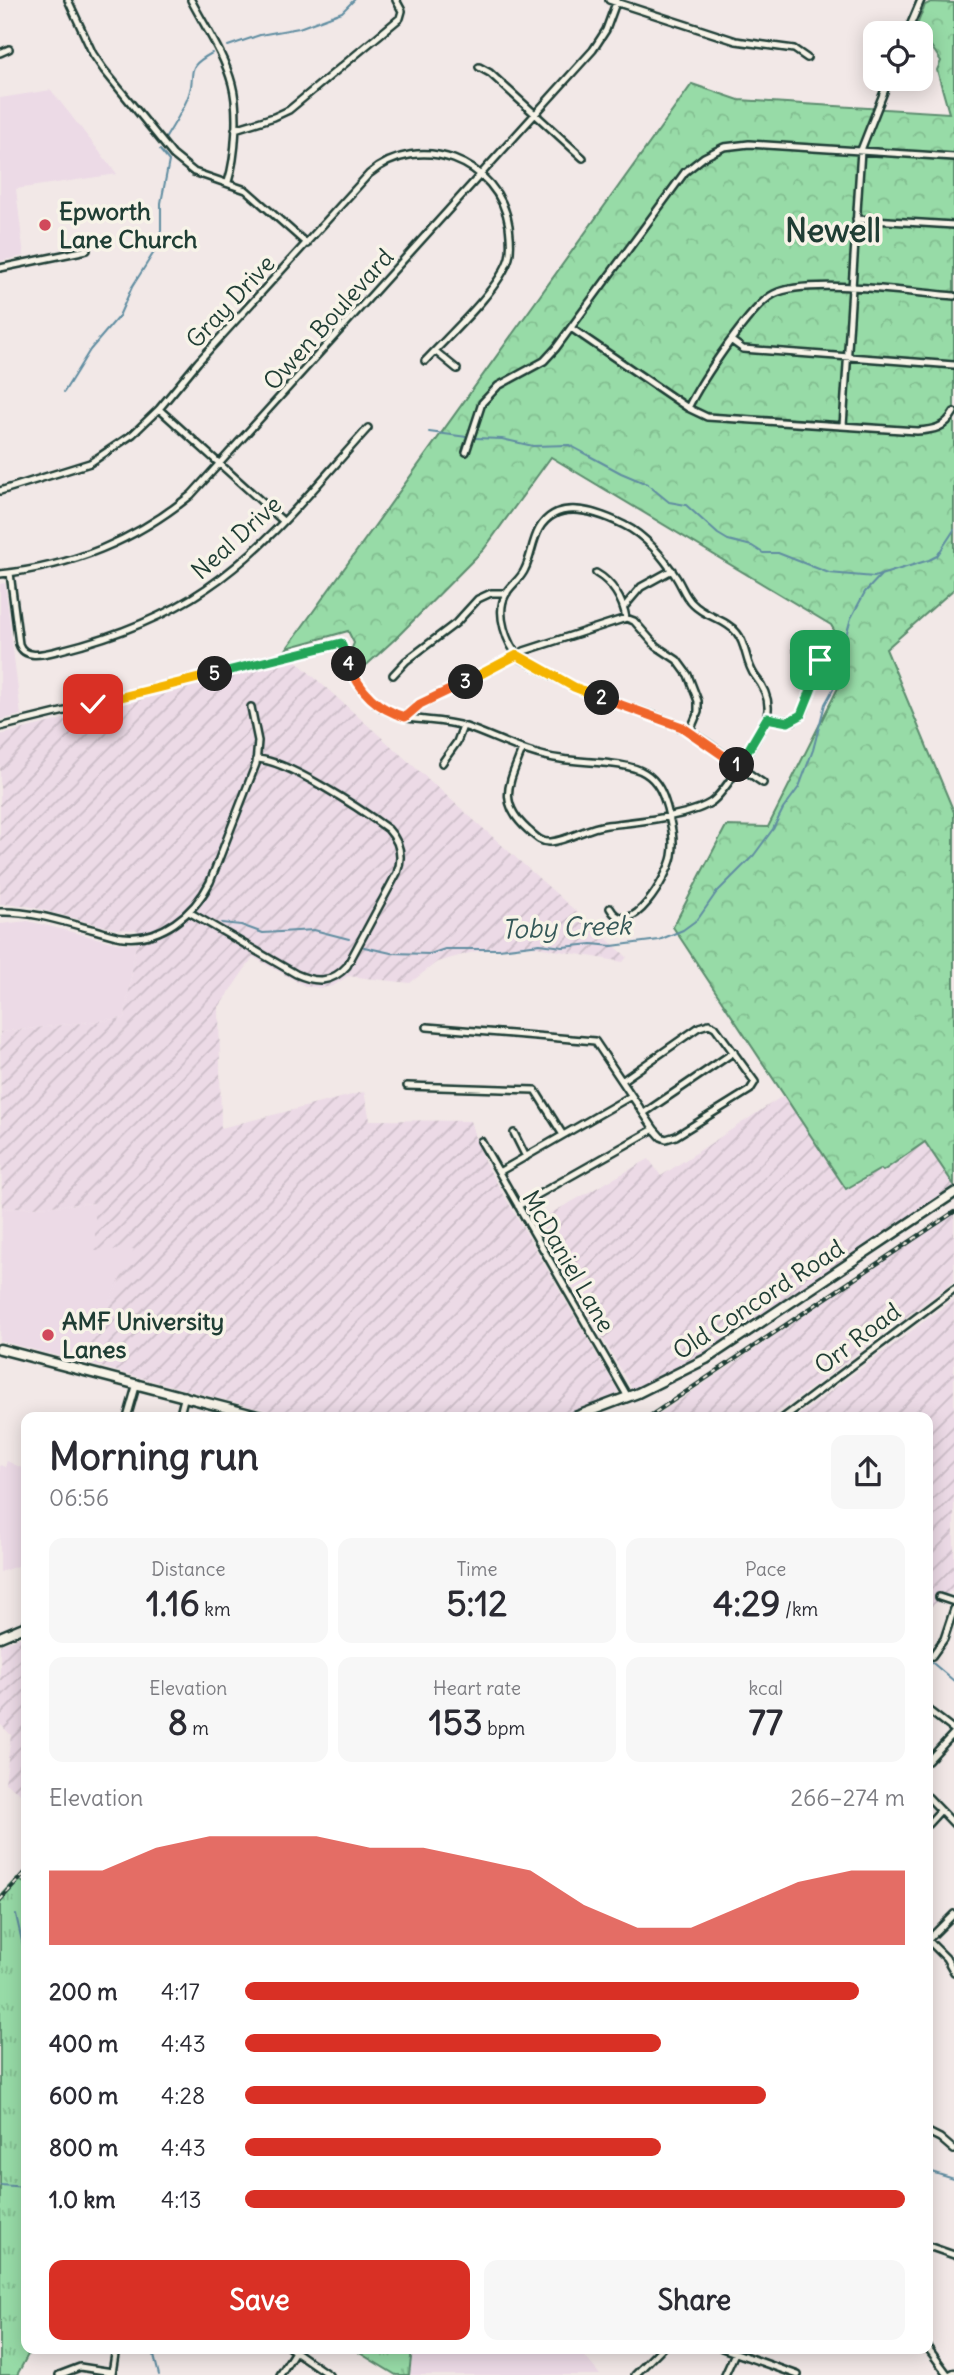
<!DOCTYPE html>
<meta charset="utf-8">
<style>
:root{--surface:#fff;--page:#f7f7f7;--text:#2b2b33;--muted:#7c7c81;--accent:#d93025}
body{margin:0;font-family:Delius,sans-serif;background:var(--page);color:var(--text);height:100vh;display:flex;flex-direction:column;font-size:26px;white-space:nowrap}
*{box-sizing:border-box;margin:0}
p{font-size:23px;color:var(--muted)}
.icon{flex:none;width:38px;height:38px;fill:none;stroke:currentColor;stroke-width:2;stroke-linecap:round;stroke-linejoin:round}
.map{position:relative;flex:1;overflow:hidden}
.drawer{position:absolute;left:21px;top:1412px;width:912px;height:942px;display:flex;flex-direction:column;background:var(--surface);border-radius:14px;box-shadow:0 4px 18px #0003}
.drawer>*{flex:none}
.tools{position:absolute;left:863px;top:21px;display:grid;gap:14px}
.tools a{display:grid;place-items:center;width:70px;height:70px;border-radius:14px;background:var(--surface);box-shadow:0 4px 18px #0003;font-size:35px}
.pin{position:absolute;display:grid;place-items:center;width:60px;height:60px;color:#fff;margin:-30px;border-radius:14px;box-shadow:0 4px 10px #0006}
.km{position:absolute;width:35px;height:35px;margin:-18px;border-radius:50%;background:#222;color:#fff;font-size:19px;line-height:35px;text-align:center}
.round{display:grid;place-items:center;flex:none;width:74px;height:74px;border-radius:14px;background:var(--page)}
.overview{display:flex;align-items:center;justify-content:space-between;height:119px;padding:0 28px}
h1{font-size:38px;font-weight:700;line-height:52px}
.figures{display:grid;grid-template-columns:repeat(3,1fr);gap:10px;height:119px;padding:7px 28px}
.figures div{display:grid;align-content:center;border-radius:14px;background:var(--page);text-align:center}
.figures b{font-size:35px;font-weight:700}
.figures small{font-size:19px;font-weight:400}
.figures p{font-size:19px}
.chart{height:196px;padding:14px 28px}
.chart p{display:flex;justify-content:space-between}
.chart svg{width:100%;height:126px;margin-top:7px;fill:var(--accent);opacity:.7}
.button{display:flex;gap:14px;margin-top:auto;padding:14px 28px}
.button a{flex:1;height:80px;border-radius:14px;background:var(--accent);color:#fff;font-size:28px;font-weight:700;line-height:80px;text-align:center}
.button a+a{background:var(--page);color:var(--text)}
ul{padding:0 28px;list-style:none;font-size:23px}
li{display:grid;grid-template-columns:112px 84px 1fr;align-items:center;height:52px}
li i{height:18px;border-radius:9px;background:var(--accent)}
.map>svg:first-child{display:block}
.built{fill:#ecdae6}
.industrial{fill:url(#industrial-furrows)}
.forest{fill:url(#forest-crowns);stroke:#5b8c6e;stroke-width:2}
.park{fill:url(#park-tufts);stroke:#5b8c6e;stroke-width:2}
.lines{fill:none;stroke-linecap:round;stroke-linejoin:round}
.stream{stroke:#608da1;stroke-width:2}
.street-casing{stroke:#1f3d34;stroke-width:10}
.secondary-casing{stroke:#1f3d34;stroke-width:13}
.street{stroke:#f7f3e8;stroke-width:5}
.secondary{stroke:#f7f3e8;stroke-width:8}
.rail-casing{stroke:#1f3d34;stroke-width:4.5}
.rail{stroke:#f7f3e8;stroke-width:2;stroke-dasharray:5;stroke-linecap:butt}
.split-1-casing{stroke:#fff;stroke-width:14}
.split-2-casing{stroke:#fff;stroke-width:14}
.split-3-casing{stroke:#fff;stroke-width:14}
.split-4-casing{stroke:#fff;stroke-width:14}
.split-5-casing{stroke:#fff;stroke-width:14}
.split-6-casing{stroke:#fff;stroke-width:14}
.split-1{stroke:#22a559;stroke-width:9}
.split-2{stroke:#f0652b;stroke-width:9}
.split-3{stroke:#f5b400;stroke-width:9}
.split-4{stroke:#f0652b;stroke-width:9}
.split-5{stroke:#22a559;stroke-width:9}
.split-6{stroke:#f5b400;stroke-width:9}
.poi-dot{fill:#d1495b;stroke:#f7f3e8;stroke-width:2.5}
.labels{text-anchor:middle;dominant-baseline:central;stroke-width:7;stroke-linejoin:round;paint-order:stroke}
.poi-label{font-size:24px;font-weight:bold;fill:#1f3d34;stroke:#f7f3e8;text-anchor:start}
.street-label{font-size:24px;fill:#1f3d34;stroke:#f7f3e8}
.water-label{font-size:26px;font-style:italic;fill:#355858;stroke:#f7f3e8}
.district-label{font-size:32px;font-weight:bold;fill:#1f3d34;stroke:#f7f3e8}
</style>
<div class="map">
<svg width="954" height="2375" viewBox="0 0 954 2375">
<defs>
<pattern id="industrial-furrows" width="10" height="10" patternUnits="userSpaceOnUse" patternTransform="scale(1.75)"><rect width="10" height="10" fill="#ecdae6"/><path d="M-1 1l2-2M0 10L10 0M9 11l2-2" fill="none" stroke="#cabcc6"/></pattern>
<pattern id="forest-crowns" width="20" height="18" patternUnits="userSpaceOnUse" patternTransform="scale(1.75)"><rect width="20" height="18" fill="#97dba7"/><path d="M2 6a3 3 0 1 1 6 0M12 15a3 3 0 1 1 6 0" fill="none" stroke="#82bd90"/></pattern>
<pattern id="park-tufts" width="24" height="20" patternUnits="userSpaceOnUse" patternTransform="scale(1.75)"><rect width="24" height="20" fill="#97dba7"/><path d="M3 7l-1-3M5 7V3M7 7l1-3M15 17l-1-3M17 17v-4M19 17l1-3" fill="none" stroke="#82bd90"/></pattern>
</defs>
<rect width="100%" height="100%" fill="#f2e8e7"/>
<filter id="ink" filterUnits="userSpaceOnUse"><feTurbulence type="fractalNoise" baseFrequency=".0143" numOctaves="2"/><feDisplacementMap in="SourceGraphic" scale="14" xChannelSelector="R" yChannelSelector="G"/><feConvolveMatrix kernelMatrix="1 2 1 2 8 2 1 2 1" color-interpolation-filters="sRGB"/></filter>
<g filter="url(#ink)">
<!-- built -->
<path class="built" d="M 51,90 L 117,174 L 16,189 L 24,256 L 0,261 L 0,98 Z
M 5,583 L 21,715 L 0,720 L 0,584 Z
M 28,921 L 116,943 L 136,944 L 125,1018 L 0,1032 L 0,924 Z
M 95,1203 L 135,1249 L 82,1362 L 0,1341 L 2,1209 Z
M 7,1461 L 26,1470 L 26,1563 L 0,1572 L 0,1465 L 5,1467 Z
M 412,2348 L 579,2349 L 600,2375 L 409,2375 Z"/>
<!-- industrial -->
<path class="industrial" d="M 296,661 L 627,957 L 623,962 L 531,946 L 477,951 L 437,962 L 410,983 L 348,976 L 333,986 L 321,988 L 305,986 L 253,957 L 219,1007 L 221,1128 L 364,1092 L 370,1120 L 470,1121 L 483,1159 L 618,1391 L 616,1396 L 557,1417 L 290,1417 L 82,1362 L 134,1249 L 95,1251 L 95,1203 L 2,1209 L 0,1032 L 125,1018 L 138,930 L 115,929 L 24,905 L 0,904 L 0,735 Z
M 784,1095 L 845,1188 L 881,1168 L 883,1171 L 925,1141 L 954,1185 L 703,1353 L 632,1389 L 535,1222 L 649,1159 L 661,1176 Z
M 954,1214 L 954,1281 L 772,1417 L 655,1417 Z
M 954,1299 L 954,1589 L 928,1609 L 928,1418 L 795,1418 Z
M 26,1635 L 26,1798 L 5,1783 L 11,1735 L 0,1724 L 0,1645 Z"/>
<!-- forest -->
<path class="forest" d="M 931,2 L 954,3 L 954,589 L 886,649 L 954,812 L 954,1185 L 925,1142 L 883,1171 L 881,1169 L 846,1189 L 673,927 L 726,826 L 768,827 L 838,688 L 841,642 L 831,625 L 551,457 L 484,549 L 395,639 L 360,671 L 352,648 L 354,643 L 348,631 L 287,648 L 692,84 L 739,100 L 949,113 L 937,70 L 941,61 L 917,25 L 925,5 Z"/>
<!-- park -->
<path class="park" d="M 17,1879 L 26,1884 L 26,2348 L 31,2349 L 17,2375 L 0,2375 L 0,1897 Z
M 353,2349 L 412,2349 L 409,2375 L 396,2375 Z"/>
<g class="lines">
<!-- stream -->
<path class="stream" d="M 228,46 L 260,35 L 299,28 L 342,12 L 354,0
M 165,139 C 173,125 184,110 189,94 C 197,71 183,69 212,53
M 64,392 L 90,350 L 119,316 L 132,287 L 156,249 L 161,230 L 161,203 L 169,161 L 160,150
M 429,432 L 467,437
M 475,438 L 502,439 L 533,446 L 569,445 L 621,473 L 647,484 L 669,502 L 686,505 L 718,534 L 728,540 L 752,546 L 763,553 L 778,553 L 829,573 L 874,577 L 929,560 L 937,556 L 954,530
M 222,923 L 241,925 L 263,933 L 314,930 L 349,939
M 364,947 L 391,953 L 430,954 L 445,949 L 499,949 L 540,944 L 563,947 L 592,944 L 612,946 L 659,940 L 683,930 L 698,919 L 716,893 L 754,855 L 773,829 L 783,809 L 799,787 L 813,750 L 825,704 L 836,684 L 846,655 L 845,639 L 851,618 L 865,592 L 882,574
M 928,1659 L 954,1681
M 16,1915 L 26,1959
M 928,2171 L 954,2179
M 0,2185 L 26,2187
M 152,2348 L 159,2375"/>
<!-- street casing -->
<g class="street-casing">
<path id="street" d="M 68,0 L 93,54 L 104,70 L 173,155 L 194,172 L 246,190 L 307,244
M 191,0 C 205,27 224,54 232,84 C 239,110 236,156 228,182
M 609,0 L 736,41 L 794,49 L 807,58
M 907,33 L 921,0
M 0,53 L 9,49
M 479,67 L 490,73 L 583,158
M 235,129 L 274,117 L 289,110 L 400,18 L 402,11 L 396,0
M 856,219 L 954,225
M 0,268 L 87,250
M 571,328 L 688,408 L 707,417 L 917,431 C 934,430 945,428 954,412
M 732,341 L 743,349 L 954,365
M 435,351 L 457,369
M 688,408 C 700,383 751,305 774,294 C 808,277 913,293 954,296
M 159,409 L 283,521
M 843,426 L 861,150 L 889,79
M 466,452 L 482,403 L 498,386 L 544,361 L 556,348 L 685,172 L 704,157 L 724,147 L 749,144 L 954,157
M 0,491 L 90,463 L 133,434 L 159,409 L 198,362 L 369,174 C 419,131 499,160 509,226 C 510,236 512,247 509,258 C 500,289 448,336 425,361
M 10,573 L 19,644 C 25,661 47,653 61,650 C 113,637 162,619 207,588 C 269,546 318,483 368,428
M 596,573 C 612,582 623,600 626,618
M 0,574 C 73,566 134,541 191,495 L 593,50 L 606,30 L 617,0
M 624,607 L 641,587 L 672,570
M 626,618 L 634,621 L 656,646 L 677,660 L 688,675 L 698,701 L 698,712 L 690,731
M 393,675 L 406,661 L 456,623 L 478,599 L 491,593 L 507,593
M 405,717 L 420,704 L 490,670 L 524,651 L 626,618
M 767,718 L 793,721 L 804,711 L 820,662 L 813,653 L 797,650
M 0,727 L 341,643 C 353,677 367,710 408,718 C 427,721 446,720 466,727 C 498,738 527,755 561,759 C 584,763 626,761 645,773 C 658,781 663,794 667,808 C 671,824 675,839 672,856 C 669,874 630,944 610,908
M 522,750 C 509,784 497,802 528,830 C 535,836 541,843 551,842 C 570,840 587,827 607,825 C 634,822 687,817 710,803 C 724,795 767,726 768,710 C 769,697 763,686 755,676 C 745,663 747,645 737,633 C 726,619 705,617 693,604 C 685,597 682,586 676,577 C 664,558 645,535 624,525 C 598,512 557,497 539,529 C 532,542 531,557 525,569 C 521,579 511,585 506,594 C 495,613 507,645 520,658 C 544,671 567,685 592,695 C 624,706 659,715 688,731 C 715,745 738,767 763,783
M 442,763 L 457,742 L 463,726
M 0,912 C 31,911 61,921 91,929 C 101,931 112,936 123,937 C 161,941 194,914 210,882 L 256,764 L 258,741 L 251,707
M 189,912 L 296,974 C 316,983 332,983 347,966 L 397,873 C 403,857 400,842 388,829 C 362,810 286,759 256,759
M 427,1027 L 595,1041 L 654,1129 L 661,1137 L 666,1139 L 676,1136 L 750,1090 L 755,1082 L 715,1027 L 709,1024 L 699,1027 L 623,1080
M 407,1086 L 535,1090 L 563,1135
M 644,1113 L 734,1052
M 514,1133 L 526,1157
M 481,1141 L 628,1397
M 499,1172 L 631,1096
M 518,1206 L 654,1129
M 127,1418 L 137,1383
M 179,1418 L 185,1395
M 783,1418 L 954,1289
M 939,1597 L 954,1602
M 932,1656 L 944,1639 L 954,1609
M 928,1710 L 954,1730
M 928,1761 L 954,1733
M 928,1797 L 954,1824
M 928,1824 L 940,1811
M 928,1940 L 946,1958 L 954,1972
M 928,1940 L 954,1914
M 928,2132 L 940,2138 L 954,2150
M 928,2246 L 954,2255
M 290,2348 L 329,2375
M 722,2348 L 798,2375
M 928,2348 L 948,2375
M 112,2373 L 116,2348
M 59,2375 L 80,2367 L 112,2372
M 280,2375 L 294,2353
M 635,2375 L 662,2348
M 725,2375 L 735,2353"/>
</g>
<!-- secondary casing -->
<g class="secondary-casing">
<path id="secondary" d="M 0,1349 L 265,1418
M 572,1418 L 638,1393 L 706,1359 L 954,1193
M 0,1637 L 26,1626
M 952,2375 L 954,2374"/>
</g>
<!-- street -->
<use href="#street" class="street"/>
<!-- secondary -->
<use href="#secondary" class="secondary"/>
<!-- rail casing -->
<g class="rail-casing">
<path id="rail" d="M 647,1418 L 954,1212
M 0,1900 L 26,1872"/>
</g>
<!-- rail -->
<use href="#rail" class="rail"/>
</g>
</g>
<g class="lines" filter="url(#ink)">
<!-- split-1 casing -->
<g class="split-1-casing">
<path id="split-1" d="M 737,765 L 739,766 L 767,718 L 788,722 L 801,715 L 817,675 L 820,660"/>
</g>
<!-- split-2 casing -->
<g class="split-2-casing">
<path id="split-2" d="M 602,698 L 682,727 L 737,765"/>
</g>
<!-- split-3 casing -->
<g class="split-3-casing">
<path id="split-3" d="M 466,682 L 517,655 L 574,687 L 602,698"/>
</g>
<!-- split-4 casing -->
<g class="split-4-casing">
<path id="split-4" d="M 349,664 C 359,691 377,709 405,717 L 420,704 L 466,682"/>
</g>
<!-- split-5 casing -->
<g class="split-5-casing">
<path id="split-5" d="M 215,674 L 341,643 L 349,664"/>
</g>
<!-- split-6 casing -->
<g class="split-6-casing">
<path id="split-6" d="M 93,704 L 215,674"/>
</g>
<!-- split-1 -->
<use href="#split-1" class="split-1"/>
<!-- split-2 -->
<use href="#split-2" class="split-2"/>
<!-- split-3 -->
<use href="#split-3" class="split-3"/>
<!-- split-4 -->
<use href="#split-4" class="split-4"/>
<!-- split-5 -->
<use href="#split-5" class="split-5"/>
<!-- split-6 -->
<use href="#split-6" class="split-6"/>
</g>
<!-- markers -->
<g class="poi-dot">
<circle cx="45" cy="225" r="7"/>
<circle cx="48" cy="1335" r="7"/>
</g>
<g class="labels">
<!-- poi labels -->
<g class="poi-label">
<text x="59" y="211">Epworth<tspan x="59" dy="28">Lane Church</tspan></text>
<text x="62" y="1321">AMF University<tspan x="62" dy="28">Lanes</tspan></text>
</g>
<!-- street labels -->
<g class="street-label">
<text transform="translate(230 301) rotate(-47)">Gray Drive</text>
<text transform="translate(328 319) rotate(-48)">Owen Boulevard</text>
<text transform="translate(236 537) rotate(-42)">Neal Drive</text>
<text transform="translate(569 1261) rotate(60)">McDaniel Lane</text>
<text transform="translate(758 1299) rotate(-33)">Old Concord Road</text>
<text transform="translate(857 1338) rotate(-37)">Orr Road</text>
</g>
<!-- water labels -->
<g class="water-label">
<text transform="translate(566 927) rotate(-2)">Toby Creek</text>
</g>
<!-- district labels -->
<g class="district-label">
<text x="833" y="230">Newell</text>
</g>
</g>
</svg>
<div class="tools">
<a><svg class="icon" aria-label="locate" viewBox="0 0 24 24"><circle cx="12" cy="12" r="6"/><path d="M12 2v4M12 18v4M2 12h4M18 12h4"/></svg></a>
</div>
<div class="pin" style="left:820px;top:660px;background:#1e9e55"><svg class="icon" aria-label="arrive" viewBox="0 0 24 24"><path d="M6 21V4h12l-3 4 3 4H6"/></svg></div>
<div class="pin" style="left:93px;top:704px;background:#d93025"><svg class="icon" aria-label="check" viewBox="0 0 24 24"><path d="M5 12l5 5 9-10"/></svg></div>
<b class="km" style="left:737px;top:765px">1</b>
<b class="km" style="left:602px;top:698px">2</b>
<b class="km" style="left:466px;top:682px">3</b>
<b class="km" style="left:349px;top:664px">4</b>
<b class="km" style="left:215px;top:674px">5</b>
<section class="drawer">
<div class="overview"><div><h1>Morning run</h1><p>06:56</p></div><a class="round"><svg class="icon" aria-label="share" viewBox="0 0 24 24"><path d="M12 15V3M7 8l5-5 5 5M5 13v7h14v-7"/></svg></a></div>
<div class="figures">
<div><p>Distance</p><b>1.16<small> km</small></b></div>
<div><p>Time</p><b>5:12</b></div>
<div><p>Pace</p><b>4:29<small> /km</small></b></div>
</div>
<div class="figures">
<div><p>Elevation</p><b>8<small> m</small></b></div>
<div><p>Heart rate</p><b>153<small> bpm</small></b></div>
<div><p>kcal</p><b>77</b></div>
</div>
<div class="chart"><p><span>Elevation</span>266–274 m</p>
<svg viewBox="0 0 160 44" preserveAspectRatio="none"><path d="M0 44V18L10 18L20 10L30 6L40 6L50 6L60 10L70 10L80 14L90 18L100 30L110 38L120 38L130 30L140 22L150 18L160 18V44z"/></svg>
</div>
<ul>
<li><b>200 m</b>4:17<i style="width:93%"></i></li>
<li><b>400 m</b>4:43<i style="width:63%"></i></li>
<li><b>600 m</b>4:28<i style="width:79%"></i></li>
<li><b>800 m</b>4:43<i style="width:63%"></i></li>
<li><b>1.0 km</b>4:13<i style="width:100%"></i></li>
</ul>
<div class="button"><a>Save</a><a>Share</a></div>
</section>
</div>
